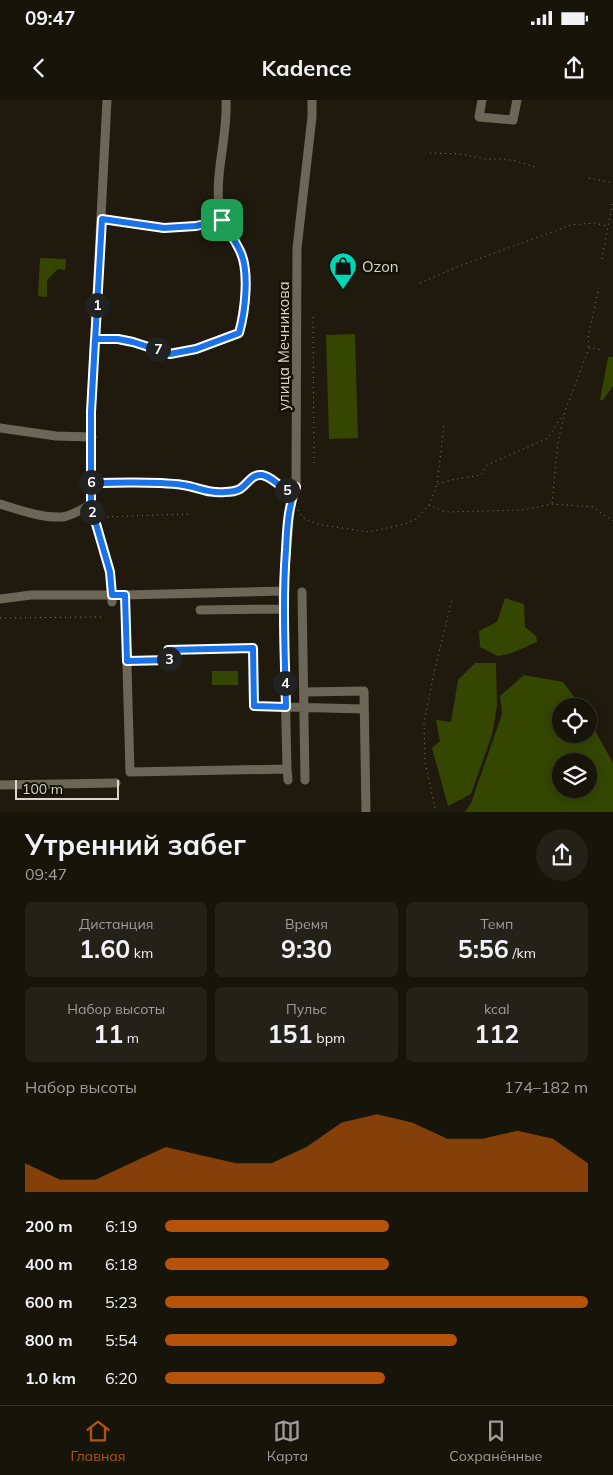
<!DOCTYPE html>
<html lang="ru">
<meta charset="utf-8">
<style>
:root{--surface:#17140a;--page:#242118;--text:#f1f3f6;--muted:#9e9e9c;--line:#36332b;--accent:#b45309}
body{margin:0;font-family:Mulish,sans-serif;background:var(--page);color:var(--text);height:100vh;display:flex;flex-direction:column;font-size:19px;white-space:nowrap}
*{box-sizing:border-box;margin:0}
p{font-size:16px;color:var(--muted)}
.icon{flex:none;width:28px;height:28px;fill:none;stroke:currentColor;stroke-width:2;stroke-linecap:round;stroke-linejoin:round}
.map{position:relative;height:712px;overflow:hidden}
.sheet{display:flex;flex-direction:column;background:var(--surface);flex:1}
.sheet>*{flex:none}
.controls{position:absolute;left:552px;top:598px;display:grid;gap:10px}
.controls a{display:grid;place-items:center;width:45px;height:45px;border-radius:50%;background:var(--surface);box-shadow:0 2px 12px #0003,0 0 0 1px var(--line);font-size:25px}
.scale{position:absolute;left:15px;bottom:12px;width:104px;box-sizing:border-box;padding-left:5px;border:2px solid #d9d6cd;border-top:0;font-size:14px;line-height:18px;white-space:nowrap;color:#d9d6cd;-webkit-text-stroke:4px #161105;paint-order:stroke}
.pin{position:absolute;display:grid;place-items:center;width:42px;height:42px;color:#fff;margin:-21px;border-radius:10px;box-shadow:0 2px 8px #0006}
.km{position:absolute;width:25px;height:25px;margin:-12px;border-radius:50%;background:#222;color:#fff;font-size:14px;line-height:25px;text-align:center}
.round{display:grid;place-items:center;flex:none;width:52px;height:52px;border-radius:26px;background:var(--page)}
.headline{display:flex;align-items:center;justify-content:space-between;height:85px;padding:0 25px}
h1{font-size:28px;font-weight:700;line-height:38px}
.stats{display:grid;grid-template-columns:repeat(3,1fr);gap:8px;height:85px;padding:5px 25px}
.stats div{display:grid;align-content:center;border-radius:8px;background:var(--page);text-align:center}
.stats b{font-size:25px;font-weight:700}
.stats small{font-size:14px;font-weight:400}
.stats p{font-size:14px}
.chart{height:140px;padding:10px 25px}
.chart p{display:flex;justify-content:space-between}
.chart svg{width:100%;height:90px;margin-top:5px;fill:var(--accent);opacity:.7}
ul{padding:0 25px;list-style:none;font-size:16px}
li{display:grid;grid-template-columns:80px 60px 1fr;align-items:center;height:38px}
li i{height:12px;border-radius:6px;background:var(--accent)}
.status{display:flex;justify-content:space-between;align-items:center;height:35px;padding:0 25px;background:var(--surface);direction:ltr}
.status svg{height:14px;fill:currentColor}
header{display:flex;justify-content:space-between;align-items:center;height:65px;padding:0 25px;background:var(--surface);font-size:22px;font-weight:700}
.menu{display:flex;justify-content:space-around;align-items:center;height:70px;border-top:1px solid var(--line);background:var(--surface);font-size:14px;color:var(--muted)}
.menu a{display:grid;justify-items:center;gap:2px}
.menu .active{color:var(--accent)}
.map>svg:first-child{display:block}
.green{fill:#344600;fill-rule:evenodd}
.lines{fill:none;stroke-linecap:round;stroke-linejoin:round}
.path{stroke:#7d796e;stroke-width:1;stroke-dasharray:1 4;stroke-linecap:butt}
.minor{stroke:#6c6657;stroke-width:9}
.route-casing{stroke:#fff;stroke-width:10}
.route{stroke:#1a73e8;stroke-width:6}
.labels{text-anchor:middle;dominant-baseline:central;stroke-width:5;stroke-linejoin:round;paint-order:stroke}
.poi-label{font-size:15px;fill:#d9d6cd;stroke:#161105;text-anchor:start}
.street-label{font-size:15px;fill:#d9d6cd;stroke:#161105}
</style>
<div class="status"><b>09:47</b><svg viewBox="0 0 49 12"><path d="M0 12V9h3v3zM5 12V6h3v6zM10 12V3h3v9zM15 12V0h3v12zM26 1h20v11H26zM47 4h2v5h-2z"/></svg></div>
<header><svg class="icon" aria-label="back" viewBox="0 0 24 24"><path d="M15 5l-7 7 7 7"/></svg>Kadence<svg class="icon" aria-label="share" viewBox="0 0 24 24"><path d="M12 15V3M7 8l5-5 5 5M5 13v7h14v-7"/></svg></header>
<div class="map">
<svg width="613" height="713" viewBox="0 0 613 713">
<rect width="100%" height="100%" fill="#1f1a0d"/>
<!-- green -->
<path class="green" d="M 40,158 L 66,159 L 65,170 L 58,169 L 47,180 L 47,197 L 38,196 Z
M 355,234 L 358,338 L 329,339 L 326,235 Z
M 608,257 L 613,257 L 613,286 L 603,300 L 600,300 Z
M 505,498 L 524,504 L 525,527 L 536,536 L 537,542 L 512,553 L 498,556 L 480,547 L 479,531 L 497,522 Z
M 475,563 L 496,563 L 497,606 L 492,635 L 471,694 L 448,706 L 432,648 L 440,641 L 436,620 L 451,622 L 458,580 Z
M 212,571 L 238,571 L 238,585 L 212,585 Z
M 524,575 L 563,582 L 581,606 L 561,606 L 561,634 L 589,634 L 589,620 L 613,663 L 613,712 L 465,712 L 471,703 L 502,614 L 500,596 ZM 561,661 L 589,661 L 589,689 L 561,689 Z"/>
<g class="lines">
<!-- path -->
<path class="path" d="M 430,53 L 461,54 L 485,59 L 503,59 L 517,61 L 538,68
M 589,78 L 613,83
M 602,159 L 613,100
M 420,183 L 459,166 L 571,125 L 594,123 L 607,126
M 313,217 L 314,364
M 589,247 L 588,237 L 599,188
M 99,383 C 127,383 157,380 185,385 C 199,388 211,395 226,392 C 242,390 251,373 264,376 C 273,377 279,386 287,390
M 438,384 L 451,380 L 481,375 L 487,365 L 548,338 L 563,314
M 552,403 L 558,342 L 565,311 L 589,248 L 603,250
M 429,405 L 445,412 L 523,410 L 552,404 L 593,407 L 613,421
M 298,410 L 302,417 L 316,424 L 369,432 L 405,424 L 416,419 L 429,405 L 437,385 L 444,325
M 102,417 L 188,414
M 0,518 L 101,517
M 135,561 L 169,560 L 168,550 L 253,548 L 254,607 L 277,607
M 436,713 L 425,661 L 424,622 L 435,569 L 452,499"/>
<!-- minor -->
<path class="minor" d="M 107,0 L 91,312 L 91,404 L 110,472 L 112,502
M 482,0 L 479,17 L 513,20 L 517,0
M 102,119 L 164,128 L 197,126 L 222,120
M 95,239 L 118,239 L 133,242 L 170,253 L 196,249 L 239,233 C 244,212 250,171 240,151 C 232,135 221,124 219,106 C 215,71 228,35 226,0
M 0,328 L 56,336 L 92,337
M 0,404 C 20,410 41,418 62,417 C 72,416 82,409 91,404
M 302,492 L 305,680
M 125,495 L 130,672 L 287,669 L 283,491 L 291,399 L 296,387 L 297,148 L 312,17 L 312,0
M 0,499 L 31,495 L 125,495 L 283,491
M 200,510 L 283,509
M 304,592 L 364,591 L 366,713
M 286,607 L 364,609
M 287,669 L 288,680
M 0,685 L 116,683"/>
</g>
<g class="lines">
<!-- route casing -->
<g class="route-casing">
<path id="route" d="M 222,120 L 196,126 L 164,128 L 102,119 L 91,312 L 91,404 L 92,410 L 110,472 L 112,495 L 125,495 L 127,561 L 169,560 L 168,550 L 253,548 L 254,606 L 286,607 C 285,555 282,503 286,450 C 287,429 288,407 296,387 L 292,390 C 280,390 274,377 262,375 C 251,374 248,384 240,389 C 236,391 229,392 225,392 C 209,394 198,387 183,385 C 153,381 122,383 91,383 L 91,312 L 95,239 L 118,239 L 133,242 L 170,254 L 196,249 L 239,233 C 245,212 250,171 240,151 C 235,140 228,130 222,120"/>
</g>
<!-- route -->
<use href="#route" class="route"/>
</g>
<!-- icons -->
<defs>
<g id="shop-pin" transform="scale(1.4375)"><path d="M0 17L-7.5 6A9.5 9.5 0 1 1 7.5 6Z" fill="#00d5b7" stroke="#161105"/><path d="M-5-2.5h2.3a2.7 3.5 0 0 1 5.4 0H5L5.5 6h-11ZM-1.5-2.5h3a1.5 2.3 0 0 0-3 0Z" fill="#111"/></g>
</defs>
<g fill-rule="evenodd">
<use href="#shop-pin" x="343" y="166"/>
</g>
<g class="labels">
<!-- poi labels -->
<g class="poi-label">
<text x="362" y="166">Ozon</text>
</g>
<!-- street labels -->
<g class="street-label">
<text transform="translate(283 246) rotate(-90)">улица Мечникова</text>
</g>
</g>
</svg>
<div class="controls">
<a><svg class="icon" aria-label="locate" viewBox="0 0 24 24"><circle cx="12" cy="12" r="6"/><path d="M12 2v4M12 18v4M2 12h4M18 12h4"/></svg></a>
<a><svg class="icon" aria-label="layers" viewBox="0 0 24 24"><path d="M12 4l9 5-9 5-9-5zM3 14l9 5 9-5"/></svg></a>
</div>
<div class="scale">100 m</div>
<div class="pin" style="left:222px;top:120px;background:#1e9e55"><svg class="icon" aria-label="arrive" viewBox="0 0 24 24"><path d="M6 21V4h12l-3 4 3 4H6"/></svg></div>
<b class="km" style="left:97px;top:205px">1</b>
<b class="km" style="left:92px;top:412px">2</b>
<b class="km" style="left:169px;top:559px">3</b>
<b class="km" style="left:285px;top:583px">4</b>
<b class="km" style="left:287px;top:390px">5</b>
<b class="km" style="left:91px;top:382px">6</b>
<b class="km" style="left:158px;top:249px">7</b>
</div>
<section class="sheet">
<div class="headline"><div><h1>Утренний забег</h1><p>09:47</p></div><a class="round"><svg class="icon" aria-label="share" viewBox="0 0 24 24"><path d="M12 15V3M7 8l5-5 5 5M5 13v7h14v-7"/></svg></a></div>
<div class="stats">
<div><p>Дистанция</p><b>1.60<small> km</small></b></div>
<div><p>Время</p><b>9:30</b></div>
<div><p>Темп</p><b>5:56<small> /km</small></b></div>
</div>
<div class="stats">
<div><p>Набор высоты</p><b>11<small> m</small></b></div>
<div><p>Пульс</p><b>151<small> bpm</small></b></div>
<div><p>kcal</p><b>112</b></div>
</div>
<div class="chart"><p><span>Набор высоты</span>174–182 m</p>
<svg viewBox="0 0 160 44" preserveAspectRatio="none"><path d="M0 44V30L10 38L20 38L30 30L40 22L50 26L60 30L70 30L80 22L90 10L100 6L110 10L120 18L130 18L140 14L150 18L160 30V44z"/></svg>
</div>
<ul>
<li><b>200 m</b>6:19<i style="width:53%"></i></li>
<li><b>400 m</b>6:18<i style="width:53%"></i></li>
<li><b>600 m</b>5:23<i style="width:100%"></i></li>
<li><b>800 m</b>5:54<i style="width:69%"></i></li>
<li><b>1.0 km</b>6:20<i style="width:52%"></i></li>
</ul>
</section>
<nav class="menu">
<a class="active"><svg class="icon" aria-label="home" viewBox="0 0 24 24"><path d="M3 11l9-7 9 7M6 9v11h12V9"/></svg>Главная</a>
<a><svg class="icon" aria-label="map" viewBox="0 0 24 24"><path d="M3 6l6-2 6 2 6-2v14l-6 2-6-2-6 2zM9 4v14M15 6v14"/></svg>Карта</a>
<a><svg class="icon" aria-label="saved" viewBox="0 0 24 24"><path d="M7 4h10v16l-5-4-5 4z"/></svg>Сохранённые</a>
</nav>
